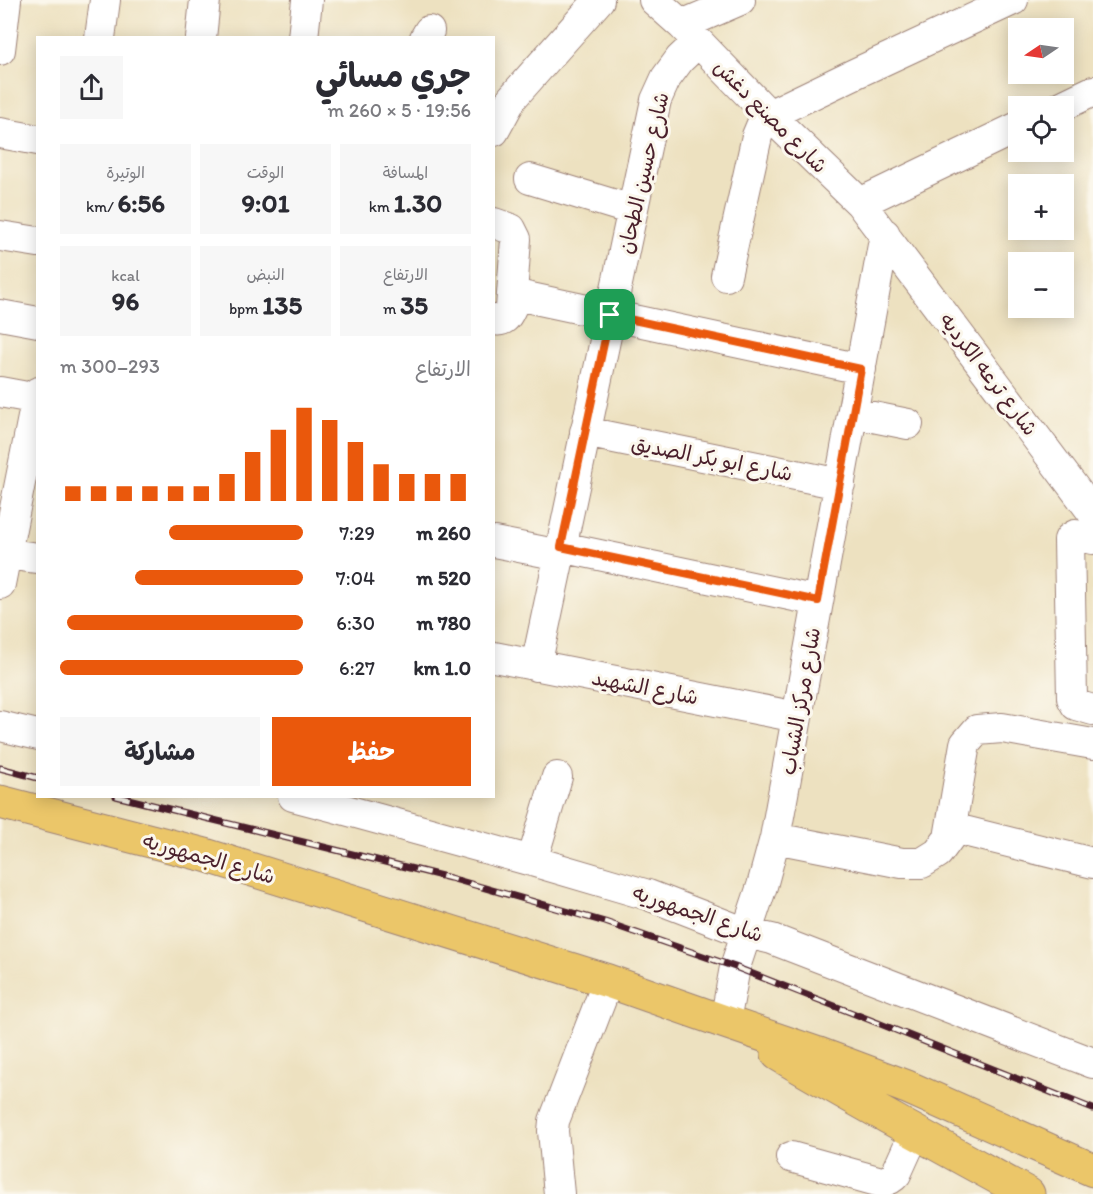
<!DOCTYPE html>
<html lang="ar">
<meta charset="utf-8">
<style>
:root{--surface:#fff;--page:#f7f7f7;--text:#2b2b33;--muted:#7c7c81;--accent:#ea580c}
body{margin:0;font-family:Itim,"Playpen Sans Arabic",sans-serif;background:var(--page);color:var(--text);direction:rtl;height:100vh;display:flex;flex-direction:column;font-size:22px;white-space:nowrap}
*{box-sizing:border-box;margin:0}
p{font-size:20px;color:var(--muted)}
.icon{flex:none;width:33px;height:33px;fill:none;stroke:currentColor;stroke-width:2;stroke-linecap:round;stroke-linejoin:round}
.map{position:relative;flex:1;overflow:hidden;direction:ltr}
.drawer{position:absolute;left:36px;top:36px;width:459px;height:762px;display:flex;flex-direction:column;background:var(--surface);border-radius:0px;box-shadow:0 3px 15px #0003;direction:rtl}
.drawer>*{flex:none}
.needle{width:39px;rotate:257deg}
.controls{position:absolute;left:1008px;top:18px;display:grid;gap:12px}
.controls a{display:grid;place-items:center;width:66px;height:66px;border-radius:0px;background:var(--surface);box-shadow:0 3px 15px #0003;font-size:30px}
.pin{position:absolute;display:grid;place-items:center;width:51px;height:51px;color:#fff;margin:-26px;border-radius:12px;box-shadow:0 3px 9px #0006}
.round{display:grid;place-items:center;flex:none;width:63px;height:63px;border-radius:0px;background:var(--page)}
.summary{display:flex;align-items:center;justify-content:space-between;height:102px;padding:0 24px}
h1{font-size:33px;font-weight:700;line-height:45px}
.figures{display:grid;grid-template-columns:repeat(3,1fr);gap:9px;height:102px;padding:6px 24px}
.figures div{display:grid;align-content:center;border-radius:0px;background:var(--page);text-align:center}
.figures b{font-size:26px;font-weight:700}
.figures small{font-size:16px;font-weight:400}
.figures p{font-size:16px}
.chart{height:168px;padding:12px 24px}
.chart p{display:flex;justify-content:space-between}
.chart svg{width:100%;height:108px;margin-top:6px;stroke:var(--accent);stroke-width:6}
.primary-button{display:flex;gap:12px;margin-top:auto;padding:12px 24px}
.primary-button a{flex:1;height:69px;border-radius:0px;background:var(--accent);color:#fff;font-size:24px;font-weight:700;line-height:69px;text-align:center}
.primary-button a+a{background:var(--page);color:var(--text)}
ul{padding:0 24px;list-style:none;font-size:20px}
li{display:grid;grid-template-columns:96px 72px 1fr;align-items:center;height:45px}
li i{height:15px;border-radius:8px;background:var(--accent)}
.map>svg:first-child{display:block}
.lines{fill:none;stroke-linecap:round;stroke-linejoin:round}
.minor-casing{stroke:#9c8076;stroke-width:32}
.major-casing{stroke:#9c8076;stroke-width:35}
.minor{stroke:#fff;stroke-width:30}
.major{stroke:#ebc669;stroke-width:33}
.rail-casing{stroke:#4a1f2b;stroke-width:7}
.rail{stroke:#fbf7ec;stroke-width:4.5;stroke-dasharray:14;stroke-linecap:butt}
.route-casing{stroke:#fff;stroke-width:12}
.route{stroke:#ea580c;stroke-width:8}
.labels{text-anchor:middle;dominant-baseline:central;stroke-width:6;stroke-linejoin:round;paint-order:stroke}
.street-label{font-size:21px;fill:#4a1f2b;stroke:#fbf7ec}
</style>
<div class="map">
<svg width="1093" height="1194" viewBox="0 0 1093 1194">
<rect width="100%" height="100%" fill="#fbf7ec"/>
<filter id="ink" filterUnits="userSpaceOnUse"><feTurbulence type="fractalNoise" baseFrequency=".0167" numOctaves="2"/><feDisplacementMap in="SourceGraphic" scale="12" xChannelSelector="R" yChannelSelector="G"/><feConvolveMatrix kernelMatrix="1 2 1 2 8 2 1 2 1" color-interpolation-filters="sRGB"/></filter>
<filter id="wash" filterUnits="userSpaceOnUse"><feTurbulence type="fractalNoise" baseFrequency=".008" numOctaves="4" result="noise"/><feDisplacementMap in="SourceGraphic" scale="24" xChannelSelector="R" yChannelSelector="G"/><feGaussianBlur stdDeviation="1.35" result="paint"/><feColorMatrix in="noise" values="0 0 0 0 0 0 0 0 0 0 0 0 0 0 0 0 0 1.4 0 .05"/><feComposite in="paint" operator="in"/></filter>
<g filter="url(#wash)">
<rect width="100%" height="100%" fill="#ede1c0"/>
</g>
<g filter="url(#ink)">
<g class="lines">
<!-- minor casing -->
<g class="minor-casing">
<path id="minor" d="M 654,0 L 682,25 L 769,115 L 860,203 L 1093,513
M 682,25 L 740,0
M 100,38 L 105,0
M 201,38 L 205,0
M 303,38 L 307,0
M 425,38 L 429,31
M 0,50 L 6,0
M 1062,106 L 1093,91
M 494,131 L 512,98 L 599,0
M 0,133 L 38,140
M 530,179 L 632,210
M 860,203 L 1018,127
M 494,223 L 511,229 L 516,239 L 511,308 C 507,317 504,322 494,320
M 0,236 L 38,242
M 726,276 L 757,136 L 762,124 L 769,115 L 852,75 L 1013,0
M 512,294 L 861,369
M 0,315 L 38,322
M 0,392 L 38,399
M 853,413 L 908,424
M 585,432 L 840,484
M 1093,539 L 1075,535 L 1070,538 L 1069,540 L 1072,698 L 1076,705 L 1093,710
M 494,542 L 560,555
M 561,547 L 818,601
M 6,554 L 38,558
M 0,584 L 38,392
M 494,657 L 797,717
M 536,666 L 656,100 L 666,78 L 680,59 L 698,42
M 0,726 L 38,735
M 293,796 L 331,806 L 532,861 L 648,895 L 746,933 L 772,939 L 1093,1063
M 952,828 L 1093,863
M 775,838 L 902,863 L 922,863 L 938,853 L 949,838 L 965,744 L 977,730 L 1002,728 L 1093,744
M 532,861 L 557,777
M 725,1022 L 735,967 L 762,886 L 775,838 L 885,234
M 791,1157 L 881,1182 C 888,1181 892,1179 896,1174 L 915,1132
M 559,1194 L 553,1131 L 554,1121 L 608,981"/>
</g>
<!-- major casing -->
<g class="major-casing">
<path id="major" d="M 0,802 L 205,855 L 608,981 L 725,1022 L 816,1053 L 907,1087 L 1093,1170
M 778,1054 C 860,1103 944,1148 1028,1194"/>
</g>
<!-- minor -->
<use href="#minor" class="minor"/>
<!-- major -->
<use href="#major" class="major"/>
<!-- rail casing -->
<g class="rail-casing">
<path id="rail" d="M 0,768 L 38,778
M 116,796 L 450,878 L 605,922 L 735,967 L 878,1023 L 1093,1109"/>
</g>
<!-- rail -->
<use href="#rail" class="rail"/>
</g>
</g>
<g class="lines" filter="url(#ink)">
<!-- route casing -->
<g class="route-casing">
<path id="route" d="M 610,315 L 861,369 L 818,601 L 561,547 Z"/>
</g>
<!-- route -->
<use href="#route" class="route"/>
</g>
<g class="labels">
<!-- street labels -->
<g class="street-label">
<text transform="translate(771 116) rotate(45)">شارع مصنع دغش</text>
<text transform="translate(643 173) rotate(-77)">شارع حسين الطحان</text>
<text transform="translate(989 374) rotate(53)">شارع ترعه الكرديه</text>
<text transform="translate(712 458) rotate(11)">شارع ابو بكر الصديق</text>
<text transform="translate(645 687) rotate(11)">شارع الشهيد</text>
<text transform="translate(800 701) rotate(-80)">شارع مركز الشباب</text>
<text transform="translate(209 858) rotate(16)">شارع الجمهوريه</text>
<text transform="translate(698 913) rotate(19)">شارع الجمهوريه</text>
</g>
</g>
</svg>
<div class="controls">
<a><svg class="needle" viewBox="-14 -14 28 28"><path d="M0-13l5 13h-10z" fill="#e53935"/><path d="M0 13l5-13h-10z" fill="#7c7c81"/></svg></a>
<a><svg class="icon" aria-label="locate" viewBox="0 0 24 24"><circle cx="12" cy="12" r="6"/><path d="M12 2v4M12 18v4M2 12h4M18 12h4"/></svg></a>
<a>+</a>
<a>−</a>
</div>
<div class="pin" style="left:610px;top:315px;background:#1e9e55"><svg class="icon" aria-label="arrive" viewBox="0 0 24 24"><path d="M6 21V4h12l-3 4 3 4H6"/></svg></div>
<section class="drawer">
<div class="summary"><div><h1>جري مسائي</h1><p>19:56 · 5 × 260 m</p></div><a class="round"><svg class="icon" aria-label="share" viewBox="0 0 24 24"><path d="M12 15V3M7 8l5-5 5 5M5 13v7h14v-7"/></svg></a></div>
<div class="figures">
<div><p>المسافة</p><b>1.30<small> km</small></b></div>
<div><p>الوقت</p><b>9:01</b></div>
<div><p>الوتيرة</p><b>6:56<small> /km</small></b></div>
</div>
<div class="figures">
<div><p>الارتفاع</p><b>35<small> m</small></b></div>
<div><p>النبض</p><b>135<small> bpm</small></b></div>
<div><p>kcal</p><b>96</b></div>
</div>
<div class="chart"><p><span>الارتفاع</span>293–300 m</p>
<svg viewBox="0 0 160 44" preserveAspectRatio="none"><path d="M5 44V38M15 44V38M25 44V38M35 44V38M45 44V38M55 44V38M65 44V33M75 44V24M85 44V15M95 44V6M105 44V11M115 44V20M125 44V29M135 44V33M145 44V33M155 44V33"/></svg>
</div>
<ul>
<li><b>260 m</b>7:29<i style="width:55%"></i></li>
<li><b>520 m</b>7:04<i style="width:69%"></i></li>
<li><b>780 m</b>6:30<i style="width:97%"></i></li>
<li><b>1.0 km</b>6:27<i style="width:100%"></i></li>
</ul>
<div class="primary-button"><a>حفظ</a><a>مشاركة</a></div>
</section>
</div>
